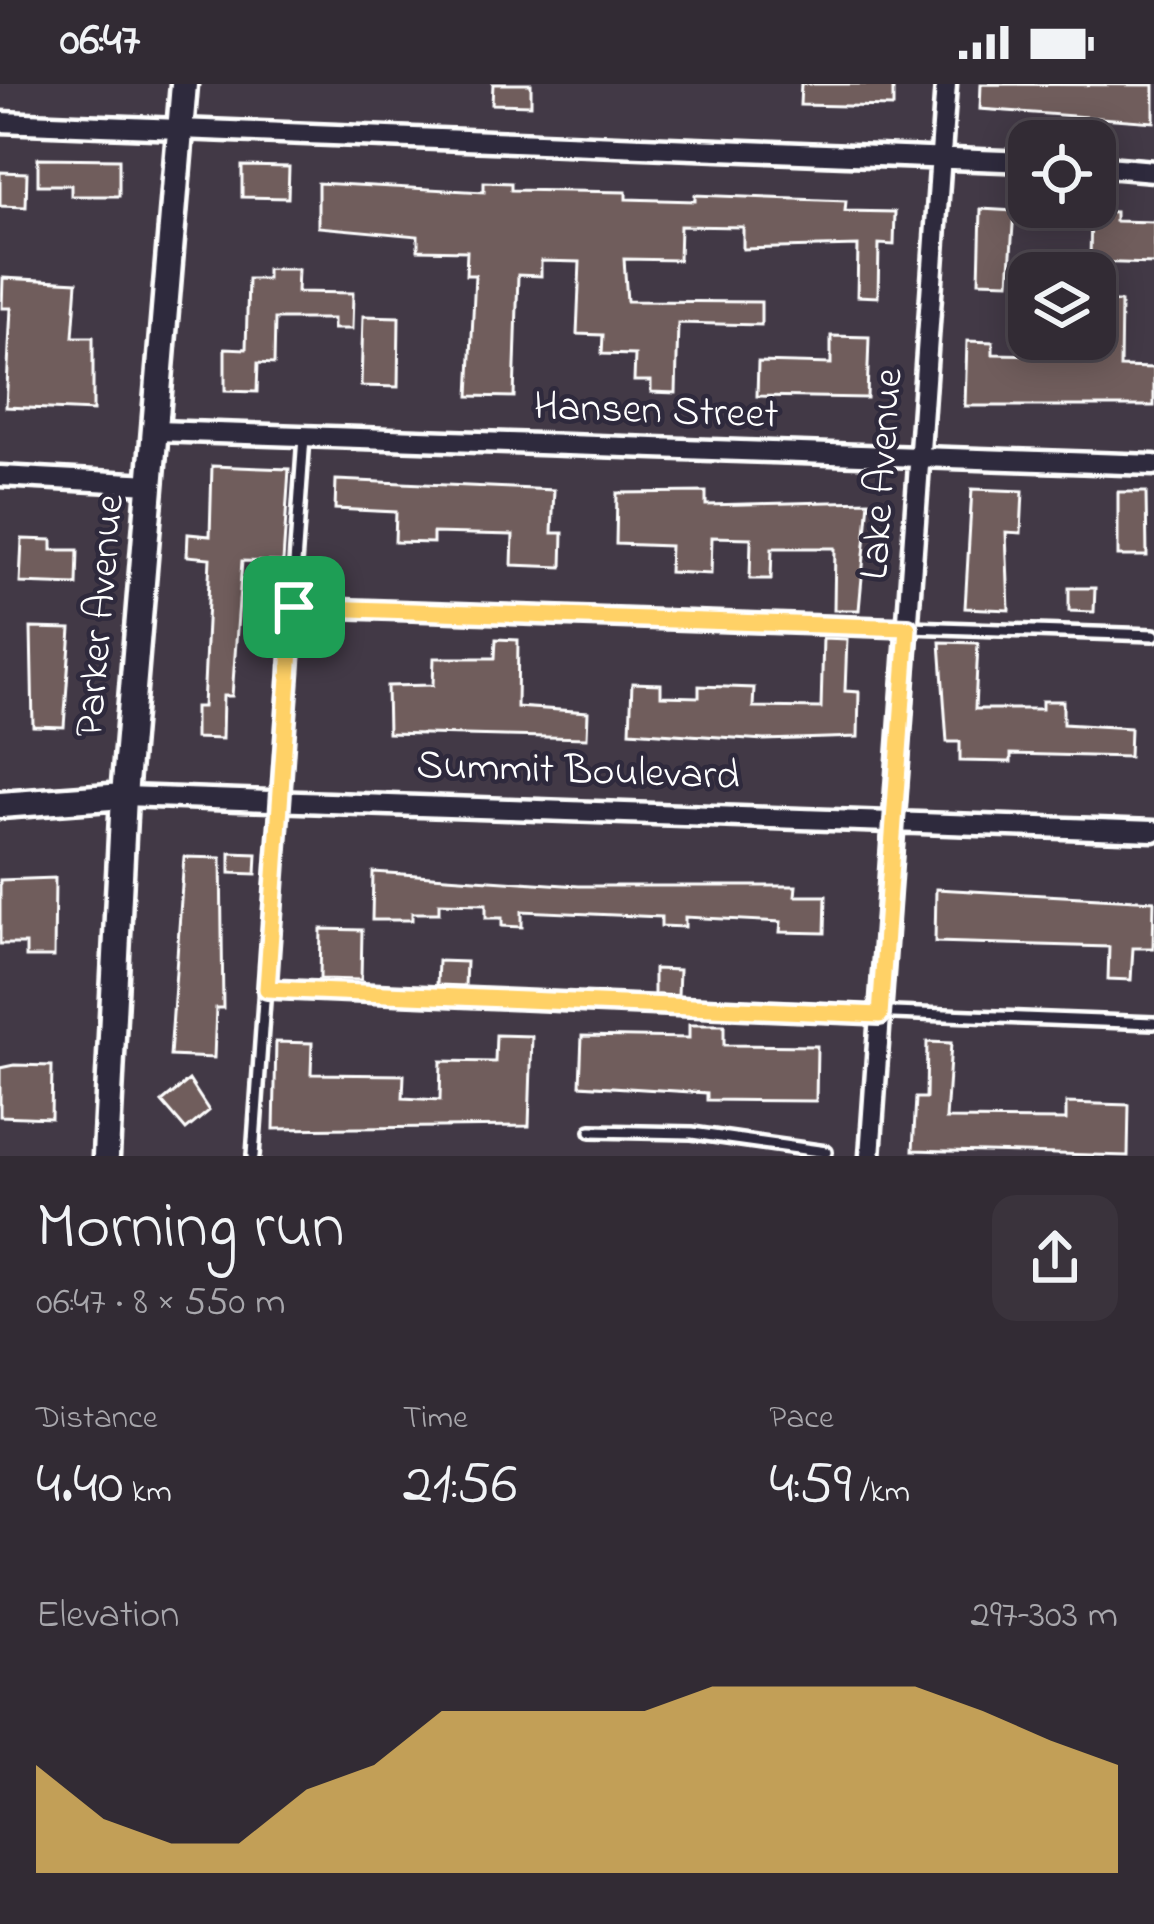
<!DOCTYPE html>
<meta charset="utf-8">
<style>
:root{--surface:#322b34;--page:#3a333c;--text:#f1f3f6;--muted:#a8a7ac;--line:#4d474f;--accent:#ffd166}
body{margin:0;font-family:"Indie Flower",sans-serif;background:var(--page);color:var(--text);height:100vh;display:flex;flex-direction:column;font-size:45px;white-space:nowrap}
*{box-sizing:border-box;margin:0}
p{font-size:39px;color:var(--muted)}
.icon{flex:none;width:66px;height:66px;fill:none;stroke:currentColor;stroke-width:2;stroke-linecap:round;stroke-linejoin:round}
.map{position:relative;height:1072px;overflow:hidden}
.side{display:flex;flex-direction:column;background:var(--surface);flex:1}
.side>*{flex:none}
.fabs{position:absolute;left:1008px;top:36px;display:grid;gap:24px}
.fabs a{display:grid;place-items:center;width:108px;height:108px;border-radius:24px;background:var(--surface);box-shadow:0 6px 30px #0003,0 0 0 3px var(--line);font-size:60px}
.pin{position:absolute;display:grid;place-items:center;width:102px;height:102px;color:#fff;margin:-51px;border-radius:24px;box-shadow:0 6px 18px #0006}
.round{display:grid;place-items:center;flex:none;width:126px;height:126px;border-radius:24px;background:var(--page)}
.summary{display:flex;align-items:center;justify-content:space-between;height:204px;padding:0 36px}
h1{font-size:66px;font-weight:600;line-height:90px}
.figures{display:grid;grid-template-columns:repeat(3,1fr);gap:18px;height:204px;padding:12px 36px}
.figures div{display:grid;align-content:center}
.figures b{font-size:60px;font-weight:600}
.figures small{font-size:33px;font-weight:400}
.figures p{font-size:33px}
.chart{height:336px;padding:24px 36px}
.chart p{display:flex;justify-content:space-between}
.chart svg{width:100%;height:216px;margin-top:12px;fill:var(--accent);opacity:.7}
.status{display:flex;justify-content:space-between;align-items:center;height:84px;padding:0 60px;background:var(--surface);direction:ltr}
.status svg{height:33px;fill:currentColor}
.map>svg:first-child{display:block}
.building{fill:#6f5d5c;stroke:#fff;stroke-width:3}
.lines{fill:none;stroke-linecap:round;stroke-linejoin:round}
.service-casing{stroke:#fff;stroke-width:18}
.minor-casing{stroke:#fff;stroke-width:27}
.tertiary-casing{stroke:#fff;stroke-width:33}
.service{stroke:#2f2a3d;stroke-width:9}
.minor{stroke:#2f2a3d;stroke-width:18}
.tertiary{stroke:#2f2a3d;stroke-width:24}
.route-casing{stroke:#fff;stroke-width:24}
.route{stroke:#ffd166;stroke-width:15}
.labels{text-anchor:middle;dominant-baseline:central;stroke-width:9;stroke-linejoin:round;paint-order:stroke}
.street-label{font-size:42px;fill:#fff;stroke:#2f2a3d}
</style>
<div class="status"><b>06:47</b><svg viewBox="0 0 49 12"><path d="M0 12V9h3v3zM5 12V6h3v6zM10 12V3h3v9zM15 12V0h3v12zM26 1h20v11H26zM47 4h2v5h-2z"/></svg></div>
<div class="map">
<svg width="1154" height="1072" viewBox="0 0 1154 1072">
<rect width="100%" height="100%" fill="#423946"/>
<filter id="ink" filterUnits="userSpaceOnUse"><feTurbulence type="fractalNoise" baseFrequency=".00833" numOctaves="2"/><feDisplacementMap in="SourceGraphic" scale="24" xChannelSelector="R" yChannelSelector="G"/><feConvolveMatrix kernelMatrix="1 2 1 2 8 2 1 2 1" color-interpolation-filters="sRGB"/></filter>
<g filter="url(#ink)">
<!-- building -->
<path class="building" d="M 493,0 L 531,0 L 531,21 L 492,20 Z
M 801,0 L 893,0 L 893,23 L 800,21 Z
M 981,0 L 1154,1 L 1154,38 L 980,25 Z
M 38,74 L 119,75 L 119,112 L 71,112 L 71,101 L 38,101 Z
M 242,82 L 289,83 L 288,114 L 242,113 Z
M 0,88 L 27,89 L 26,123 L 0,122 Z
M 484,98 L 511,99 L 511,106 L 626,108 L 626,115 L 695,117 L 695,111 L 846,117 L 845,127 L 895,128 L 894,161 L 879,160 L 878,213 L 857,212 L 858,162 L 743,165 L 743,143 L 680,142 L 679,176 L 624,175 L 627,217 L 761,218 L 761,241 L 678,239 L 676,309 L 651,308 L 651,297 L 634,297 L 635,271 L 602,270 L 603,251 L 577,250 L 580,178 L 541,177 L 541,192 L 518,191 L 514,313 L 469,312 L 475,191 L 466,191 L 467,167 L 418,166 L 418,152 L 318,143 L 318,99 L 484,108 Z
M 981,125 L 1014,127 L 1009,198 L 979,197 Z
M 1091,127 L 1115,128 L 1115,137 L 1154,138 L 1154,180 L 1090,178 Z
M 267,185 L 298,185 L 297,208 L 353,209 L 352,245 L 333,245 L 333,235 L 275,235 L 274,280 L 258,279 L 257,308 L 225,307 L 225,264 L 246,265 L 248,195 L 267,195 Z
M 3,194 L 77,198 L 73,253 L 93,253 L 93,327 L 6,323 L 11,224 L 2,224 Z
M 1095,218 L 1121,218 L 1120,283 L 1154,284 L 1154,322 L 965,322 L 967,257 L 993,258 L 993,270 L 1095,272 Z
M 363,232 L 399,233 L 398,303 L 361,302 Z
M 831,252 L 869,253 L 867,314 L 757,312 L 758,278 L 831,280 Z
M 212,382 L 289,385 L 283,478 L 242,477 L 232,612 L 223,612 L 222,655 L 195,654 L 195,623 L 203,623 L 210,474 L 187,472 L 188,450 L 210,452 Z
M 336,396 L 554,406 L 552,449 L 563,449 L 562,483 L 512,481 L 513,451 L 433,449 L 433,459 L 395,458 L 396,428 L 335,425 Z
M 972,405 L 1023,407 L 1021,449 L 1006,448 L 1009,526 L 965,524 Z
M 706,408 L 706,421 L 869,417 L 859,526 L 834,526 L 835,464 L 772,464 L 771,495 L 750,495 L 751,454 L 712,453 L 711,490 L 669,488 L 670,462 L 616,460 L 617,409 Z
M 1118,408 L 1146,408 L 1147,472 L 1118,472 Z
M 22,455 L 52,456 L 52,466 L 78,466 L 77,501 L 20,499 Z
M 1069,504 L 1095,504 L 1094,528 L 1069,527 Z
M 31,544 L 71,545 L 64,643 L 33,642 Z
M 823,554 L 847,555 L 845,607 L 859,608 L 858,653 L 764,656 L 630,647 L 632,599 L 661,600 L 661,612 L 699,613 L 699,602 L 754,604 L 753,623 L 821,624 Z
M 496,555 L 518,556 L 517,623 L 588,628 L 587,654 L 388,649 L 387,602 L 433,601 L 434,574 L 495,574 Z
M 940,558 L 978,559 L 975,625 L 1042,625 L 1042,617 L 1063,617 L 1063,640 L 1130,644 L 1129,673 L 1011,670 L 1011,678 L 960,677 L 960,658 L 947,658 Z
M 230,769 L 257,770 L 256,790 L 230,789 Z
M 184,773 L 221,774 L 223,924 L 216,924 L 214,974 L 170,972 Z
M 373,788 L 579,802 L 796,802 L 795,812 L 826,812 L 825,849 L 780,848 L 781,838 L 685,833 L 685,843 L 661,842 L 661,833 L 522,827 L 522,843 L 502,842 L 502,834 L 486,834 L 486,820 L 439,819 L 439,829 L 412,829 L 412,836 L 372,836 Z
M 55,794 L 54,873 L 26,873 L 26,860 L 0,860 L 0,796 Z
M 936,805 L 1154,817 L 1153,864 L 1133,864 L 1131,896 L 1108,895 L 1109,863 L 935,858 Z
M 321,845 L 362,846 L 361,896 L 320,895 Z
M 438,877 L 466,878 L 465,902 L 437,901 Z
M 654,885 L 679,886 L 678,912 L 654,911 Z
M 689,941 L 724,941 L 724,961 L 817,962 L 816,1017 L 707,1016 L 707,1009 L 580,1001 L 582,952 L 689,954 Z
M 496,951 L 532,952 L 529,1042 L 274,1045 L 276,958 L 312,959 L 311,990 L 404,991 L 403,1014 L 440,1016 L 441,977 L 495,978 Z
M 927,958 L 951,959 L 946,1035 L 1066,1036 L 1066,1019 L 1129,1021 L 1128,1072 L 913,1066 L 916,1014 L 926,1014 Z
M 14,981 L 52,982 L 51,1034 L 0,1032 L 0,984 Z
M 189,996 L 209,1027 L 186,1046 L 162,1018 Z"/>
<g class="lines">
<!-- service casing -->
<g class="service-casing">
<path id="service" d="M 294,523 L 1154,551
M 267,905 L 1154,939
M 591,1047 L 692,1049 L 826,1068
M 253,1072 L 304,353"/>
</g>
<!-- minor casing -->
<g class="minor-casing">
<path id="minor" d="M 0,38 L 1029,78
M 1095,82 L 1154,87
M 156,347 L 1154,381
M 0,392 L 151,400
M 124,712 L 1154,747
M 870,1072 L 946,0"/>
</g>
<!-- tertiary casing -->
<g class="tertiary-casing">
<path id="tertiary" d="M 0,721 L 124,712
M 106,1072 L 124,712 L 184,0"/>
</g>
<!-- service -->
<use href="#service" class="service"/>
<!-- minor -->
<use href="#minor" class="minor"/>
<!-- tertiary -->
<use href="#tertiary" class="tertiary"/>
</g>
</g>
<g class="lines" filter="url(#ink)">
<!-- route casing -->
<g class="route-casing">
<path id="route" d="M 294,523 L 908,544 L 880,931 L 267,905 Z"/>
</g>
<!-- route -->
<use href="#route" class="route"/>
</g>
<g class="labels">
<!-- street labels -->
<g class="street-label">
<text transform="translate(656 328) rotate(2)">Hansen Street</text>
<text transform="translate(883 390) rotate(-86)">Lake Avenue</text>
<text transform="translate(101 532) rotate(-85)">Parker Avenue</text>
<text transform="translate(578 688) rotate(2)">Summit Boulevard</text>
</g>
</g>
</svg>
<div class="fabs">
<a><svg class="icon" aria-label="locate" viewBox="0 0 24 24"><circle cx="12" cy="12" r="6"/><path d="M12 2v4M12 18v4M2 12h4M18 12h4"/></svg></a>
<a><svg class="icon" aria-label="layers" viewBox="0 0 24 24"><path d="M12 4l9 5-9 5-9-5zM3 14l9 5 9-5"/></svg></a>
</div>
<div class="pin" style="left:294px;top:523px;background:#1e9e55"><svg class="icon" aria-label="arrive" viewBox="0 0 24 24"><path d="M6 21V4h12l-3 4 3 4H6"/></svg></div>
</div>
<section class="side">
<div class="summary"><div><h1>Morning run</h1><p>06:47 · 8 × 550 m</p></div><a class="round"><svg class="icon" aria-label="share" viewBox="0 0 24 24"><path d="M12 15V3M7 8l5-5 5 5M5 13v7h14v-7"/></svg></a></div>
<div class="figures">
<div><p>Distance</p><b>4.40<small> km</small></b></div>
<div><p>Time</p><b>21:56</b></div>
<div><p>Pace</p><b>4:59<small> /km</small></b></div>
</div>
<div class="chart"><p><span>Elevation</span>297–303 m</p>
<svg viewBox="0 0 160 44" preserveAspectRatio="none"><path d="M0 44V22L10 33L20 38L30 38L40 27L50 22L60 11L70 11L80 11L90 11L100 6L110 6L120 6L130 6L140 11L150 17L160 22V44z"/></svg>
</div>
</section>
